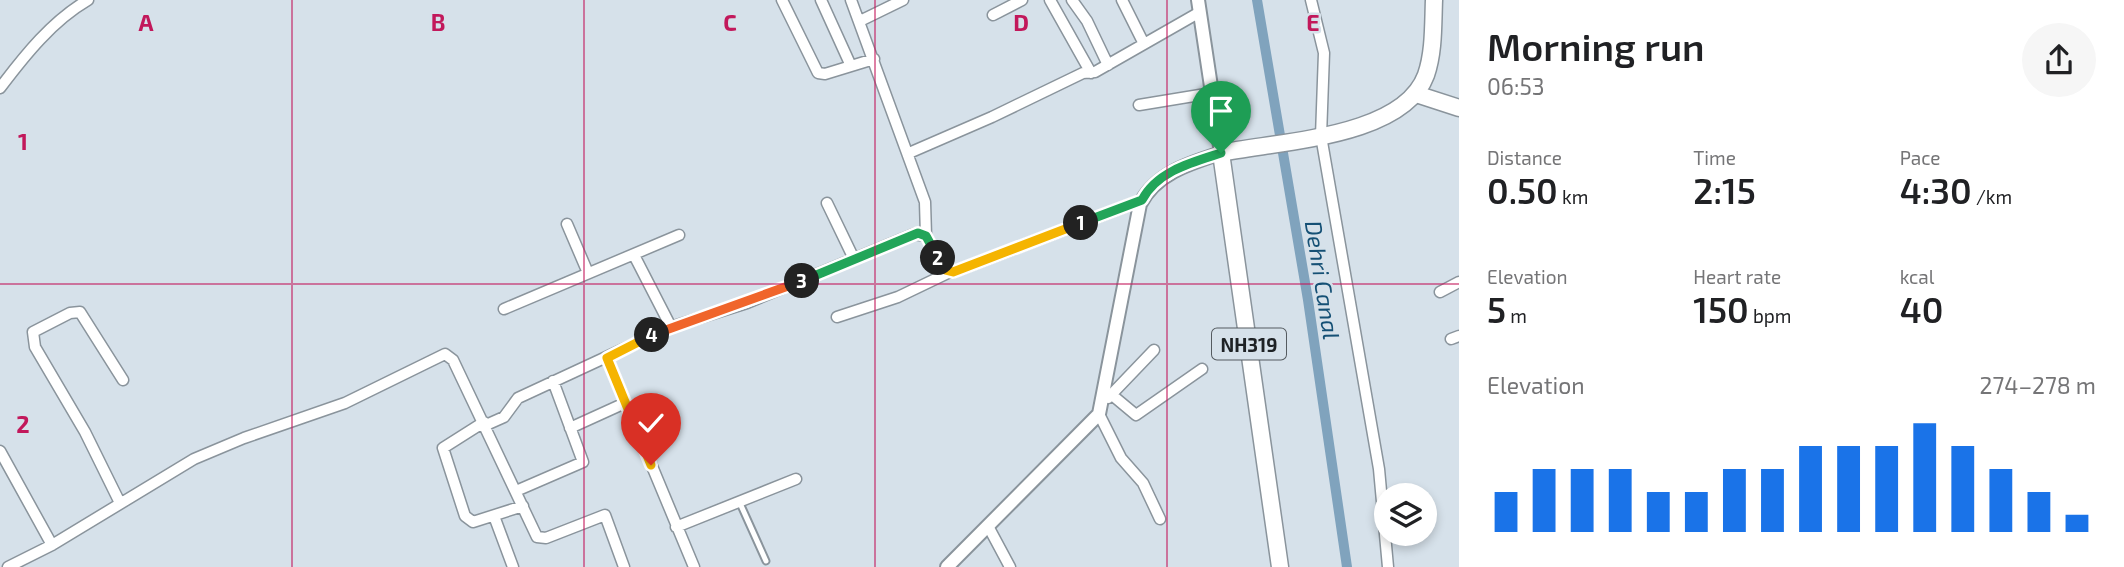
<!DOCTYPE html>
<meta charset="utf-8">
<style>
:root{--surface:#fff;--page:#f6f6f6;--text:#202124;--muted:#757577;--accent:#1a73e8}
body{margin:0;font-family:"Exo 2",sans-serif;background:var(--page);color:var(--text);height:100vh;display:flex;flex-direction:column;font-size:26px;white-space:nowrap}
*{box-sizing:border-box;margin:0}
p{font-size:23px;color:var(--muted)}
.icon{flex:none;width:38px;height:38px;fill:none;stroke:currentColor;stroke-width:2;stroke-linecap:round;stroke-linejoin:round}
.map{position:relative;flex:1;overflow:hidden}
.drawer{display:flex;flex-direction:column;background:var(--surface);width:665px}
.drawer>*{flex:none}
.tools{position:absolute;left:1374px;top:483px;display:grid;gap:14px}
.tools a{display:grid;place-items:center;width:63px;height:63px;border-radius:50%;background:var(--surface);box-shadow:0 4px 10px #0003;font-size:35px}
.pin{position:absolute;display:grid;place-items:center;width:60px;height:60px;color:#fff;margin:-72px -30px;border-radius:50% 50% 50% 0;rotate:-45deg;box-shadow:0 0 7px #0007}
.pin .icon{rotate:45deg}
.km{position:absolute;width:35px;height:35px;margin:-18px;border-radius:50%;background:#222;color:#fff;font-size:19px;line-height:35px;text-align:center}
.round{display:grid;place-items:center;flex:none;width:74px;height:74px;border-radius:37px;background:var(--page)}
.headline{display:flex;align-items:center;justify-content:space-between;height:119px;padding:0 28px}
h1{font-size:38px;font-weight:600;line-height:52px}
.stats{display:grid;grid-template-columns:repeat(3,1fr);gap:10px;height:119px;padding:7px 28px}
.stats div{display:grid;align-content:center}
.stats b{font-size:35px;font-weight:600}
.stats small{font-size:19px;font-weight:400}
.stats p{font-size:19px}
.chart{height:196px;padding:14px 28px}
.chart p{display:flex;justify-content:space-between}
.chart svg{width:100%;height:126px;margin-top:7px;stroke:var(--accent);stroke-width:6}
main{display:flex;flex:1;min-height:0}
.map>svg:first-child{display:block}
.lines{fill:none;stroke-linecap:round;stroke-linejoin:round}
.canal{stroke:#80a3bd;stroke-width:10}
.service-casing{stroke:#8a949c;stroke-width:9}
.minor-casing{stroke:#8a949c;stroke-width:13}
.tertiary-casing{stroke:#8a949c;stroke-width:16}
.primary-casing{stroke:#8a949c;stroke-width:19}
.trunk-casing{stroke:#8a949c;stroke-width:19}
.service{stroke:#fff;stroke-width:5}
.minor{stroke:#fff;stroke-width:10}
.tertiary{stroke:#fff;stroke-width:12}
.primary{stroke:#fff;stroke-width:16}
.trunk{stroke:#fff;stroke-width:16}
.split-1-casing{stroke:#fff;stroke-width:14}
.split-2-casing{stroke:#fff;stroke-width:14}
.split-3-casing{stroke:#fff;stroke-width:14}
.split-4-casing{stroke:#fff;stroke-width:14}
.split-5-casing{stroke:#fff;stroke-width:14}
.split-1{stroke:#22a559;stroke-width:9}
.split-2{stroke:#f5b400;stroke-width:9}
.split-3{stroke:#22a559;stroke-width:9}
.split-4{stroke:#f0652b;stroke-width:9}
.split-5{stroke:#f5b400;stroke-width:9}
.grid{fill:none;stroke:#c2185b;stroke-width:2;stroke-opacity:0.55}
.labels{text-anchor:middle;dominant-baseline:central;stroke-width:5;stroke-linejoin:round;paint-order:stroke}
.shield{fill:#d6e1ea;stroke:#555b60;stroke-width:2}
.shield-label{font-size:19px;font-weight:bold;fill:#1e2225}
.water-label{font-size:23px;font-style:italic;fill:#155075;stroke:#d6e1ea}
.grid-label{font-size:23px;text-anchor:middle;font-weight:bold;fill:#c2185b;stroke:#d6e1ea;stroke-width:5;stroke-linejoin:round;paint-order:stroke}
</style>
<main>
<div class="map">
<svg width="1459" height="567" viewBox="0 0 1459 567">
<rect width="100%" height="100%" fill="#d6e1ea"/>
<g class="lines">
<!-- canal -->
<path class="canal" d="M 1257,0 L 1308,300 L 1347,567"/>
<!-- service casing -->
<g class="service-casing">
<path id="service" d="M 739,501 L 766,561"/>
</g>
<!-- minor casing -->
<g class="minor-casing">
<path id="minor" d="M 782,0 L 818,73 L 825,74 L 874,59
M 821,0 L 851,66
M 851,0 L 925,202 L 926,236
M 1050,0 L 1091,73
M 1072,0 L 1087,21 L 1108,65
M 1122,0 L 1144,44
M 1311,0 L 1324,53 L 1321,136 L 1379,469 L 1388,567
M 993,15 L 1022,0
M 860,21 L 903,0
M 0,88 C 25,55 52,21 88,0
M 1139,105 L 1212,93
M 909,153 L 992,117 L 1083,73 L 1095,72 L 1200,12
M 827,203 L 854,259
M 567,224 L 588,273
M 635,257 L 671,327
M 1440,292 L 1459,282
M 504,309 L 679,235
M 837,317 L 898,297 L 950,272
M 1451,339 L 1459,336
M 607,358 L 694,567
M 1112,395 L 1136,415 L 1202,369
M 1108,398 L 1154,350
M 1099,414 L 1121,458 L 1143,483 L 1160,519
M 484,422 L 443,448 L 465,516 L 473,522 L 523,506
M 486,425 L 504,417 L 518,398 L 671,327 L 747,303 L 914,234 L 926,236 L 945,270 L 953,272 L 1142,200
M 570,428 L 625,403
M 0,451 L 52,545
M 516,491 L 583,462 L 553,381
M 120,503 L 85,432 L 35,347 L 33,332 L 70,313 L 80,312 L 123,380
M 494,516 L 513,567
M 988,526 L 1010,567
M 676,527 L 796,479
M 8,567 L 52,545 L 194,459 L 244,438 L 345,403 L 445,354 L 453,360 L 537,537 L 546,538 L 605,515 L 624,567"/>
</g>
<!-- tertiary casing -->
<g class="tertiary-casing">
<path id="tertiary" d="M 947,567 L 1099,414 L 1140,204 C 1156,173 1190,163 1221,153 L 1198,0"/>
</g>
<!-- primary casing -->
<g class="primary-casing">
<path id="primary" d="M 1416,94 L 1459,108"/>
</g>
<!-- trunk casing -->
<g class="trunk-casing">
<path id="trunk" d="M 1280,567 L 1221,153 C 1278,141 1403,138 1426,75 C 1434,52 1433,25 1434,0"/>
</g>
<!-- service -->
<use href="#service" class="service"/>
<!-- minor -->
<use href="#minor" class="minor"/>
<!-- tertiary -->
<use href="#tertiary" class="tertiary"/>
<!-- primary -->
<use href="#primary" class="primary"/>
<!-- trunk -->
<use href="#trunk" class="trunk"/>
</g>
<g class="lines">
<!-- split-1 casing -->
<g class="split-1-casing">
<path id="split-1" d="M 1081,223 L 1142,200 C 1157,171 1193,162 1221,153"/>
</g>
<!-- split-2 casing -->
<g class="split-2-casing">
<path id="split-2" d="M 938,258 L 945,270 L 953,272 L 1081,223"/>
</g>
<!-- split-3 casing -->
<g class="split-3-casing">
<path id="split-3" d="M 802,281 L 918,233 L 926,236 L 938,258"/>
</g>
<!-- split-4 casing -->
<g class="split-4-casing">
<path id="split-4" d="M 652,335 L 802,281"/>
</g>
<!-- split-5 casing -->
<g class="split-5-casing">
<path id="split-5" d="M 651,465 L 607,358 L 652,335"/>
</g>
<!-- split-1 -->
<use href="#split-1" class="split-1"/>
<!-- split-2 -->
<use href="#split-2" class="split-2"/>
<!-- split-3 -->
<use href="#split-3" class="split-3"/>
<!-- split-4 -->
<use href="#split-4" class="split-4"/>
<!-- split-5 -->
<use href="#split-5" class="split-5"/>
</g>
<!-- grid -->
<path class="grid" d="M 292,0 L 292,567M 584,0 L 584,567M 875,0 L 875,567M 1167,0 L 1167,567M 0,284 L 1459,284"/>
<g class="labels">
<!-- shield labels -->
<rect class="shield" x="1212" y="328.5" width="74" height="31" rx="5"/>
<g class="shield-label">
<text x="1249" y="344">NH319</text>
</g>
<!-- water labels -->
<g class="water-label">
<text transform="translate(1323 280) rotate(81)">Dehri Canal</text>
</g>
</g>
<g class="grid-label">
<text x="146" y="31">A</text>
<text x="438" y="31">B</text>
<text x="730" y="31">C</text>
<text x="1021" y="31">D</text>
<text x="1313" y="31">E</text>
<text x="23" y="150">1</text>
<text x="23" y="433">2</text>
</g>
</svg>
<div class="tools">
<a><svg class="icon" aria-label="layers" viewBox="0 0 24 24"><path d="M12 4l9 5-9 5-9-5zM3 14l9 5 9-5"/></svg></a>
</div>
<div class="pin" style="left:1221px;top:153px;background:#1e9e55"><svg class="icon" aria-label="arrive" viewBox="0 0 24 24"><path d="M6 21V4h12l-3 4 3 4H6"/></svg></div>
<div class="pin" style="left:651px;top:465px;background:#d93025"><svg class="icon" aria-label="check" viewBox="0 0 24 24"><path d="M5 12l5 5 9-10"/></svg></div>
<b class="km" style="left:1081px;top:223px">1</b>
<b class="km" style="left:938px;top:258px">2</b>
<b class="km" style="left:802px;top:281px">3</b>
<b class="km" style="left:652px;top:335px">4</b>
</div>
<section class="drawer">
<div class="headline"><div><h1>Morning run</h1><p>06:53</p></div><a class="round"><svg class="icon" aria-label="share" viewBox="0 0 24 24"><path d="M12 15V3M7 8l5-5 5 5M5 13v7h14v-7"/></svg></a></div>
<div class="stats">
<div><p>Distance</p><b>0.50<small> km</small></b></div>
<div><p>Time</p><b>2:15</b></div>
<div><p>Pace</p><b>4:30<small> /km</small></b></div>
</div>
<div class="stats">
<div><p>Elevation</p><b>5<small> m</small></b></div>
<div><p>Heart rate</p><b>150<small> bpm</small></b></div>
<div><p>kcal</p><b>40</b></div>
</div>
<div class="chart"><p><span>Elevation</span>274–278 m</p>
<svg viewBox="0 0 160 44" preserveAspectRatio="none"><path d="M5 44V30M15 44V22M25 44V22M35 44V22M45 44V30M55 44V30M65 44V22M75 44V22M85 44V14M95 44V14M105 44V14M115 44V6M125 44V14M135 44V22M145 44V30M155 44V38"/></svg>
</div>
</section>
</main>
